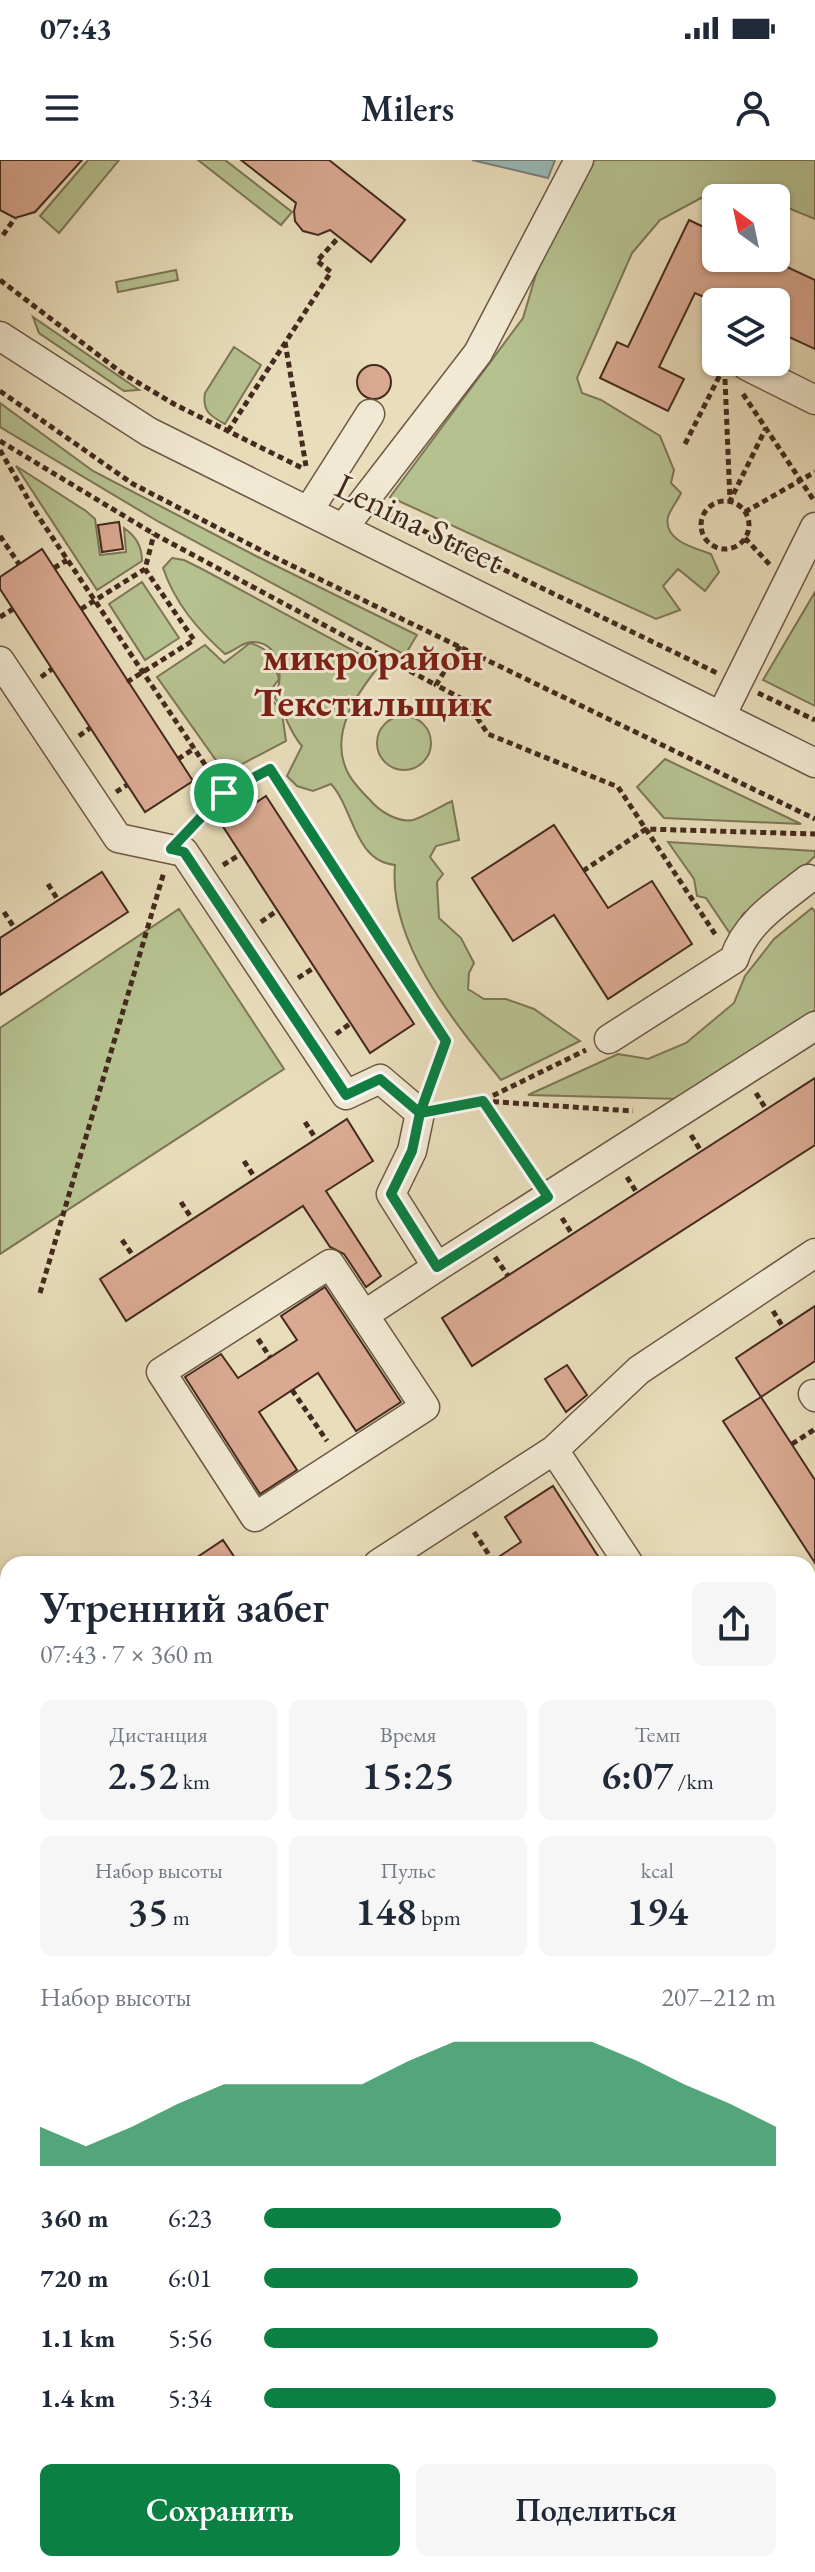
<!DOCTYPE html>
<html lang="ru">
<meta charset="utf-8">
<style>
:root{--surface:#fff;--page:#f6f6f7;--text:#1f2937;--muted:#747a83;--accent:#0b8043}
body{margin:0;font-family:"EB Garamond",serif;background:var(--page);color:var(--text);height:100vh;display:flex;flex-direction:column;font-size:30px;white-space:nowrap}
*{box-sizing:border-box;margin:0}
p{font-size:26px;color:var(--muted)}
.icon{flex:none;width:44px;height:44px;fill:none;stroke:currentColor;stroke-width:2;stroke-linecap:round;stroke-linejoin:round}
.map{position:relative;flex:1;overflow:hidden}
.side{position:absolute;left:0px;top:1396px;width:816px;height:1016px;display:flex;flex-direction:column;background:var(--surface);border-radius:24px 24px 0 0;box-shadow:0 2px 6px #0004}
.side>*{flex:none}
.needle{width:52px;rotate:327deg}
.controls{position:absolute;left:702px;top:24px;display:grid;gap:16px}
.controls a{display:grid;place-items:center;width:88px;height:88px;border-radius:12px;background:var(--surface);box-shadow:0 2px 6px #0004;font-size:40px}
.pin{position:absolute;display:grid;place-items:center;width:68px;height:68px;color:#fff;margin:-34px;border:4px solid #fff;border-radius:50%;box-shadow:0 2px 8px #0007}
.round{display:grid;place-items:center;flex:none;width:84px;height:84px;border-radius:12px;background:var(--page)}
.headline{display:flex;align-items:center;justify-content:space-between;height:136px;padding:0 40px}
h1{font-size:44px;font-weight:600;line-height:60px}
.figures{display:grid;grid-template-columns:repeat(3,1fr);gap:12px;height:136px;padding:8px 40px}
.figures div{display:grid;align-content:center;border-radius:12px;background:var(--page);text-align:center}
.figures b{font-size:40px;font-weight:600}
.figures small{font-size:22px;font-weight:400}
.figures p{font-size:22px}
.chart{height:224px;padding:16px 40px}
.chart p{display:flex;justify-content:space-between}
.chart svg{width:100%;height:144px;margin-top:8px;fill:var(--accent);opacity:.7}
.primary-button{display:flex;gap:16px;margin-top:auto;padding:16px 40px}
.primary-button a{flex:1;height:92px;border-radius:12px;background:var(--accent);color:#fff;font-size:32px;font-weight:600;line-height:92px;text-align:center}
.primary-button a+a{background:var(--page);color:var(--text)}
ul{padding:0 40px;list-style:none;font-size:26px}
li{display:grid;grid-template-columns:128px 96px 1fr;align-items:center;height:60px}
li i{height:20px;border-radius:10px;background:var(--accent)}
.status{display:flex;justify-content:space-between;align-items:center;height:56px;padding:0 40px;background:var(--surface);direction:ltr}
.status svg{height:22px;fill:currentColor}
header{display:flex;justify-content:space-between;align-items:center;height:104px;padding:0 40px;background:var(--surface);font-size:36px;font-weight:600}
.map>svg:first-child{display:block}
.green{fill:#b6c190;stroke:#7d7657;stroke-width:2}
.water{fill:#9abab9;stroke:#78807b;stroke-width:2}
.building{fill:#daa992;stroke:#442a1e;stroke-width:2}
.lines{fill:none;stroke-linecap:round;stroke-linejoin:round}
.minor-casing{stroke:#6d5745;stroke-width:31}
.major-casing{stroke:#442a1e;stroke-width:39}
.path{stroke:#442a1e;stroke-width:5;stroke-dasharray:6 4;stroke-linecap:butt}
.minor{stroke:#f1e9d3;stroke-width:28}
.major{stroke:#e4be7e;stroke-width:36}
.route-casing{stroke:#fff;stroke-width:16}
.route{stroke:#0b8043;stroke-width:10}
.labels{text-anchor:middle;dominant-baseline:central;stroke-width:6;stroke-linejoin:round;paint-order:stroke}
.street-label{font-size:36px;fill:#442a1e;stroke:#f1e9d3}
.quarter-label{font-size:40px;font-weight:bold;fill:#7a1f14;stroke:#f1e9d3}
</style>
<div class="status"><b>07:43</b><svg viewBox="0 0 49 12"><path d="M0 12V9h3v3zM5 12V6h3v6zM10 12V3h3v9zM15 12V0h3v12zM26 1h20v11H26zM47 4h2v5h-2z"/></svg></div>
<header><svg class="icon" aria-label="menu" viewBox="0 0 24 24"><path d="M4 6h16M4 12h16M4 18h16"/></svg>Milers<svg class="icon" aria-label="person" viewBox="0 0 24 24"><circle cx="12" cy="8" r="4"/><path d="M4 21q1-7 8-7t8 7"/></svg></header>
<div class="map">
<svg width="815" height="2412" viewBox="0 0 815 2412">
<rect width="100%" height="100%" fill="#e9ddbb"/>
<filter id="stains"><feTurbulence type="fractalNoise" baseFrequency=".0025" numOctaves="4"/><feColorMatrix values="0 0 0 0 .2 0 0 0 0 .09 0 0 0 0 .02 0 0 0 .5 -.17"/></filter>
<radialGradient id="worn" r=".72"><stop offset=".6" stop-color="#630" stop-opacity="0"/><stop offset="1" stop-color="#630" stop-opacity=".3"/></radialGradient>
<!-- green -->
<path class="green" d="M 88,0 L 119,0 L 59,73 L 40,56 Z
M 198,0 L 225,0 L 292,52 L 281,65 Z
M 570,0 L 815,0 L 815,59 L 776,43 L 776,38 L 757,35 L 701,38 L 660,60 L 632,93 L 577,218 L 582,233 L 601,240 L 660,276 L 674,310 L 671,323 L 681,333 C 678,340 670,350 668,357 C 663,381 695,388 711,394 L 719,412 L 705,431 L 678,409 L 663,426 L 680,450 L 656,459 L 390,337 L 523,158 Z
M 176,110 L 178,120 L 118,132 L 116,122 Z
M 33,157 L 139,230 L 124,231 L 39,173 Z
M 234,187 L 261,205 L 225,264 C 210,256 202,251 205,233 Z
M 0,243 L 93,311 L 256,396 L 417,475 L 405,495 L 159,362 L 0,267 Z
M 16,306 L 86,351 L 95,359 L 100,395 L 126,392 L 124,368 C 136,376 142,387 142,401 L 97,430 Z
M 172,398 L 184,400 L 202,409 L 380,505 C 357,533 329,573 347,611 C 352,622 362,632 370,640 C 379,651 398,663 413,660 C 424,657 441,646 452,641 L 459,680 L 436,686 L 430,697 L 443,714 L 437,722 L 439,758 L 461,778 L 474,803 L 469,813 L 468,829 L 484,839 L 506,839 L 534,849 L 580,881 L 501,920 C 455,863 388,783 395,705 C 354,701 354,649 331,624 L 313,631 L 297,626 L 287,616 L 302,586 C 289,572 286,554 275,538 C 284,519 281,483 254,482 C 243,481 235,491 225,494 C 197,469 175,443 163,408 Z
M 142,422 L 179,478 L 145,500 L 109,444 Z
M 815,432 L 815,546 L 763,520 Z
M 250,483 C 271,489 273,499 279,519 L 268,534 L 282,553 L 286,581 L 225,613 L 157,517 L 205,485 L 224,503 Z
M377 583a27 27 0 1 1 54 0a27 27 0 1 1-54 0Z
M 665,599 L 801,664 L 664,658 L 637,627 Z
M 668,682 L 815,691 L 815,696 L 789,721 L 743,754 L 731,775 L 706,738 L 697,736 L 694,719 Z
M 812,748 L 815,752 L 815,850 L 680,939 L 528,935 L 618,894 L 648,899 L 686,883 L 734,843 L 745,816 L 774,779 Z
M 179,749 L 284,909 L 0,1094 L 0,868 Z
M 808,2239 L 815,2242 L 815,2383 L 808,2382 L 814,2276 L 808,2274 Z
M 0,2336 L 8,2337 L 8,2404 L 529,2404 L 590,2412 L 39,2412 L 0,2406 Z"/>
<!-- water -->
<path class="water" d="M 472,0 L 555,0 L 548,18 Z"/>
<!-- building -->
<path class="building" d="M 0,0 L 82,0 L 35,52 L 15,58 L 0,50 Z
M 241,0 L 329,0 L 405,60 L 371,102 L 330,70 L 318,75 L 303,71 L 295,61 L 294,51 L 296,43 Z
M 689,60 L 716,73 L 716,98 L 768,98 L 815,120 L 815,189 L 776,171 L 776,142 L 715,142 L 695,133 L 659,207 L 684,219 L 668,251 L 600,218 L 617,182 L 628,187 Z
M357 222a17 17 0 1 1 34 0a17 17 0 1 1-34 0Z
M 119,362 L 123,389 L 102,392 L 98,365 Z
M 42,389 L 193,621 L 145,652 L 0,429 L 0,417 Z
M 266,636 L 414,864 L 370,893 L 222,665 Z
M 554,665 L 608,748 L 652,721 L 692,784 L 608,839 L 554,755 L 513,781 L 472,718 Z
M 102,712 L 128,752 L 0,835 L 0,778 Z
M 815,918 L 815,985 L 472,1206 L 442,1158 Z
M 347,959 L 373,1001 L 326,1031 L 381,1116 L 366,1127 L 344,1094 L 330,1087 L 303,1046 L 126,1161 L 100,1119 Z
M 325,1127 L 401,1242 L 356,1271 L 318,1213 L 259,1252 L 297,1310 L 260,1334 L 185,1217 L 221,1194 L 238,1218 L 297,1180 L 281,1156 Z
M 815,1146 L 815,1201 L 761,1237 L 736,1198 Z
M 567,1205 L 587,1235 L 566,1252 L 545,1219 Z
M 761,1237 L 815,1320 L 815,1403 L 723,1261 Z
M 553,1326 L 603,1404 L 488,1404 L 521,1382 L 505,1357 Z
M 223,1380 L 239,1404 L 187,1404 Z"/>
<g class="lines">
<!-- minor casing -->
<g class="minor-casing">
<path id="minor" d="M 0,176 L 149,272 L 815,603
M 747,206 L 815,240
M 309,350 L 370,254
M 344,367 L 478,193 L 579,0
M 0,501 L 118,678 L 184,692 L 346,935 L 380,919 L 420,953 L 412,991 L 391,1034 L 437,1107 L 815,866
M 721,556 L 815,367
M 609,879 L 734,799 C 746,762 779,742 808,719
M 364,1155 L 425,1247 L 255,1357 L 161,1212 L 330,1104 L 364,1155 L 437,1107
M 813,1234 L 815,1237
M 554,1290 L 629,1404
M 378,1404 L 554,1290 L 639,1210 L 815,1093
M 0,1601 L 8,1597
M 808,1638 L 815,1633
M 808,1682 L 815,1693
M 808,1726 L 815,1722
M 808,1954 L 815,1965
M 0,2210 L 8,2212
M 0,2290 L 8,2291
M 808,2315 L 809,2315
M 808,2395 L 815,2396"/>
</g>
<!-- major casing -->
<g class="major-casing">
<path id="major" d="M 0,2097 L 8,2098
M 808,2206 L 815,2206"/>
</g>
<!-- path -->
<path class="path" d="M 3,75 L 15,58
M 0,120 L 122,213 L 174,244 L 304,309
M 285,182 L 306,306
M 725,219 L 730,341 L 766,268
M 0,231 L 133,324 L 272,396 L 815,659
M 743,234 L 815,342
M 228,271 L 331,112 L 317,101 L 339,77
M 0,281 L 154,374 L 436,525
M 685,284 L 722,211
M 0,290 L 36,353 L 224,633
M701 365a24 24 0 1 1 48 0a24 24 0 1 1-48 0Z
M 745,352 L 815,312
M 387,353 L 717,513
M 0,376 L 19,404
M 745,378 L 770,405
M 54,408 L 67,400
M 81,449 L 145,409 L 154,374
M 0,457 L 13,449
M 460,486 L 436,525 L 466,541 L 488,574 L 618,627 L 717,777
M 41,517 L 52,509
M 127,522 L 194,480 L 145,409
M 758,533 L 815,560
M 79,576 L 90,568
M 178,599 L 195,588
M 116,632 L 127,625
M 189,670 L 224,633 L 270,609 L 446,881 L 428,930
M 223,705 L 241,694
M 583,711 L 646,669 L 815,674
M 48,724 L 58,740
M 4,752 L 15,769
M 261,762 L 278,750
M 298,818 L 315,807
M 336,874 L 351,863
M 756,933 L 766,949
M 484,940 L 586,890
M 483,941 L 633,951
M 445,948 L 483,941 L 534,1017
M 305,962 L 316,979
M 691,975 L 701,991
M 244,1001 L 255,1018
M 627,1017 L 637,1033
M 181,1042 L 192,1059
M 562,1058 L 572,1074
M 122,1080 L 134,1097
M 495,1097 L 508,1116
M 40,1133 L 164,712
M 773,1151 L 783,1167
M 258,1179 L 270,1197
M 292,1230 L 327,1281
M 792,1284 L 815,1269
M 474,1372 L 493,1401
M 808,1549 L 815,1545
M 0,1986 L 8,1987
M 808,2087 L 815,2093"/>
<!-- minor -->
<use href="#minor" class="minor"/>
<!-- major -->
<use href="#major" class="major"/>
</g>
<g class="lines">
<!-- route casing -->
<g class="route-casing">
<path id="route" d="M 224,633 L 171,689 L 184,692 L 346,935 L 380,919 L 420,953 L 412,991 L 391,1034 L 437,1107 L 548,1037 L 483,941 L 420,953 L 446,881 L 270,609 L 224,633"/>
</g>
<!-- route -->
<use href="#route" class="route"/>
</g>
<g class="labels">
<!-- street labels -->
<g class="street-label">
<text transform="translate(420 363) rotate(26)">Lenina Street</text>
</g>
<!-- quarter labels -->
<g class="quarter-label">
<text x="373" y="496">микрорайон<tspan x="373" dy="46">Текстильщик</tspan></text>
</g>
</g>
<rect width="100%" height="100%" filter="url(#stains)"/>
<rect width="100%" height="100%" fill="url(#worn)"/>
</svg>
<div class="controls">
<a><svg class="needle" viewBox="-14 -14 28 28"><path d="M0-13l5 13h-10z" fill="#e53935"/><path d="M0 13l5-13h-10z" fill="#747a83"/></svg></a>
<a><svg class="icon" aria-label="layers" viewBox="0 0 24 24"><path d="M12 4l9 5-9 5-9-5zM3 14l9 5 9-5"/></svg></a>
</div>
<div class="pin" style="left:224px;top:633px;background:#1e9e55"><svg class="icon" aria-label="arrive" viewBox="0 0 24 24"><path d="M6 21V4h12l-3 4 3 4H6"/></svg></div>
<section class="side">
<div class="headline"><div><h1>Утренний забег</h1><p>07:43 · 7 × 360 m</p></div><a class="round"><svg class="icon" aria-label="share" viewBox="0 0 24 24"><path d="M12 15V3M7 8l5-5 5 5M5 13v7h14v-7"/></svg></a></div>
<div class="figures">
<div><p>Дистанция</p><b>2.52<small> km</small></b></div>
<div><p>Время</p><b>15:25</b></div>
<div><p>Темп</p><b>6:07<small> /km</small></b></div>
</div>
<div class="figures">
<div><p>Набор высоты</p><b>35<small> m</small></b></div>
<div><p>Пульс</p><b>148<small> bpm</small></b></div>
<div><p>kcal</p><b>194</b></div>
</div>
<div class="chart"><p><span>Набор высоты</span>207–212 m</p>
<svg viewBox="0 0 160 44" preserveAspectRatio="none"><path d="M0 44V32L10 38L20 32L30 25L40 19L50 19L60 19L70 19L80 12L90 6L100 6L110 6L120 6L130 12L140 19L150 25L160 32V44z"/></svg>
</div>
<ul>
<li><b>360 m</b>6:23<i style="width:58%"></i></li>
<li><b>720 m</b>6:01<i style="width:73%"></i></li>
<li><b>1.1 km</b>5:56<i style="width:77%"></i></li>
<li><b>1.4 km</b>5:34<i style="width:100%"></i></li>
</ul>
<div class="primary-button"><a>Сохранить</a><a>Поделиться</a></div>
</section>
</div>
